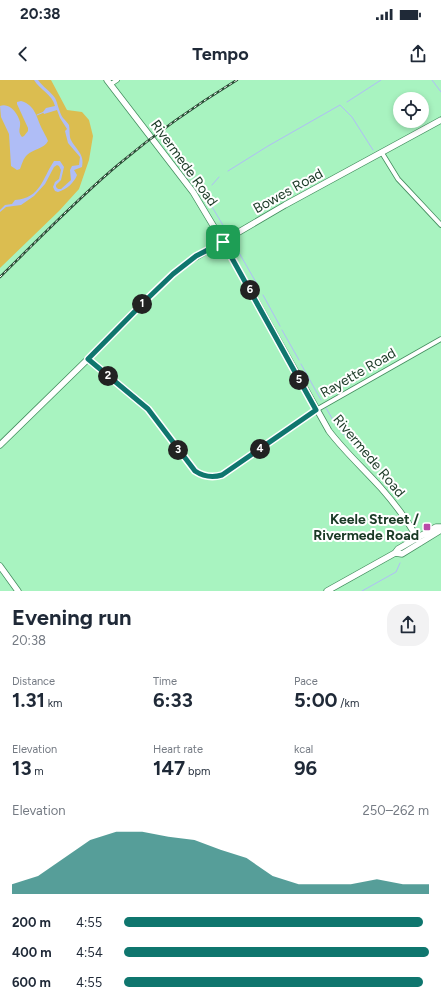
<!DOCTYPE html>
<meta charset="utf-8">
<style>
:root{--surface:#fff;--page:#f2f2f3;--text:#1f2937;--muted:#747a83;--accent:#0f766e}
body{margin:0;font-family:Figtree,sans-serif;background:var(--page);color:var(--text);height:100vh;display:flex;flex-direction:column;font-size:15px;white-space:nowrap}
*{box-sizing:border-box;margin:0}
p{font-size:13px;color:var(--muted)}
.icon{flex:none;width:22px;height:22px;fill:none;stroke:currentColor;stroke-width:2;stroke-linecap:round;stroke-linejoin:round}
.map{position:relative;height:511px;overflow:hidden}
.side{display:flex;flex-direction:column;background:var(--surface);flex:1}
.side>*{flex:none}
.tools{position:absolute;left:393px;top:12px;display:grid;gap:8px}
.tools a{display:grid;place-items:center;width:36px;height:36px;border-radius:50%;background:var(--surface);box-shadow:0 2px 6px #0003;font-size:20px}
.pin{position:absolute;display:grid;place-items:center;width:34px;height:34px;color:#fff;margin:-17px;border-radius:8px;box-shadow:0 2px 6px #0006}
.km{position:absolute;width:20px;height:20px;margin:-10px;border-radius:50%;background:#222;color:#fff;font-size:11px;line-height:20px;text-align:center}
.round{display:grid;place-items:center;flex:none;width:42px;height:42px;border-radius:16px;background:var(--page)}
.summary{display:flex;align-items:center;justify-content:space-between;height:68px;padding:0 12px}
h1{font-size:22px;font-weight:700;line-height:30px}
.stats{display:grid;grid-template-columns:repeat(3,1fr);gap:6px;height:68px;padding:4px 12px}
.stats div{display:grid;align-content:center}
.stats b{font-size:20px;font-weight:700}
.stats small{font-size:11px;font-weight:400}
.stats p{font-size:11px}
.chart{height:112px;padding:8px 12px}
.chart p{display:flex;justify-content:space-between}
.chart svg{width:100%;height:72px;margin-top:4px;fill:var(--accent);opacity:.7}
ul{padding:0 12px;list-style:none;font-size:13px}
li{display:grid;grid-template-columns:64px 48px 1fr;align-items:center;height:30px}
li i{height:10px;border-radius:5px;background:var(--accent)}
.status{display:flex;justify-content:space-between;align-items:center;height:28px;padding:0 20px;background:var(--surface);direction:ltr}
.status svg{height:11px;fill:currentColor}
header{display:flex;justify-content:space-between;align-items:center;height:52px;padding:0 12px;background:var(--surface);font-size:18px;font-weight:700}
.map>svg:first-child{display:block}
.green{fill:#dbbd50}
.water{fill:#afbdf6}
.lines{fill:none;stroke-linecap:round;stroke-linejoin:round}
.stream{stroke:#afbdf6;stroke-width:1}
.street-casing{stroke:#448e5f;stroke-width:5.5}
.secondary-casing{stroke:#448e5f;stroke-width:7}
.street{stroke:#fff;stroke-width:4}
.secondary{stroke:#fff;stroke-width:5.5}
.rail-casing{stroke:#2a4e36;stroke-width:2.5}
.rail{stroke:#fff;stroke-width:1;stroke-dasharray:3;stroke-linecap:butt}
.route-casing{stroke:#fff;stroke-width:8}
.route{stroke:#0f766e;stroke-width:5}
.poi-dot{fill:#b94ba8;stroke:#fff;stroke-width:1.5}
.labels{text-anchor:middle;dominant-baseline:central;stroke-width:4;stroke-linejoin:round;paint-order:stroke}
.street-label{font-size:14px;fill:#1a3925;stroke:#fff}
.poi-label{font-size:14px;font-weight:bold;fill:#1a3925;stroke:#fff;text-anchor:end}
</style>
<div class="status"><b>20:38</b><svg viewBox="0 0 49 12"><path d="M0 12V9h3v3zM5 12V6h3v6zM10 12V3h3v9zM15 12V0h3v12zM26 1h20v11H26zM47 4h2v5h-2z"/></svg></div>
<header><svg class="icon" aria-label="back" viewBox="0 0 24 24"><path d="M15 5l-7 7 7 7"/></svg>Tempo<svg class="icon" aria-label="share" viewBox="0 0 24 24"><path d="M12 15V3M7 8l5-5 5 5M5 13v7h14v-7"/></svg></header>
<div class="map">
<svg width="441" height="511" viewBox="0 0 441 511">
<rect width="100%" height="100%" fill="#a8f3c0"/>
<!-- green -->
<path class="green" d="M 0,0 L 51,0 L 67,30 L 82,32 L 89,40 L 93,56 L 89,80 L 79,109 L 59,131 L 0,188 Z"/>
<!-- water -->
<path class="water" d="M 34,0 L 38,0 C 43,7 50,11 55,18 C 58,24 59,32 63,38 C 65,40 67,42 69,45 C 70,50 69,56 71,60 C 76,70 85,74 82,87 L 74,90 L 77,95 C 74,103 67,109 58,112 L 55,111 L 53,107 L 55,102 L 59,99 L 61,90 L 59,86 L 57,85 L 54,87 L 45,104 L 34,116 L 21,125 L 6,127 L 0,132 L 0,130 L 5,125 L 12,124 L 15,120 C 41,118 42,99 54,81 L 60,81 L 64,87 L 61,100 L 56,105 L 56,107 L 58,109 L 61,109 L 71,100 L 70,90 L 72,86 L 79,85 L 80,77 L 68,63 L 65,51 L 67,49 L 60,38 L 57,30 L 44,34 L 43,32 L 46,28 L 55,26 C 52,14 40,10 34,0 Z
M 21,21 C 35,25 36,36 42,49 C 44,53 46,56 48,61 C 44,69 33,69 27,75 C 23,79 22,84 20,89 L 17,90 L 11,86 L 9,54 L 1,37 L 0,26 C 9,22 18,33 20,42 C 21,48 17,51 22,57 L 24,56 L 28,51 L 28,48 L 17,24 L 17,22 Z"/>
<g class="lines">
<!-- stream -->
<path class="stream" d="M 432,0 L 441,12
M 347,22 L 381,0
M 37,35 L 44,32
M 228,91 L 268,66 L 340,25 L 352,37 L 373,70
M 212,105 L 219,97
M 207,113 L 208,120 L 227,152
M 234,164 L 257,204
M 263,215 L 280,246
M 282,250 L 299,280
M 301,284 L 321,320
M 326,328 L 336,345 L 344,355
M 350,363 L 375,388
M 379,394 L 390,406
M 362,511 L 396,492 L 400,483"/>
<!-- street casing -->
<g class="street-casing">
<path id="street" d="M 111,4 L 117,0
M 382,73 L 398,99 L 441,145
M 88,279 L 148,329 L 195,391 L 201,395 L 210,397 L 222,395 L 316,330 L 441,259"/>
</g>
<!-- secondary casing -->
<g class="secondary-casing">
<path id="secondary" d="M 107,0 L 193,112 L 223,162 L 329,351 C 345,372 364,389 381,408 C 396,425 410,444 420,463
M 0,365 L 88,279 L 147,219 L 173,194 L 191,180 L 285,125 L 441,40
M 395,473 L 402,474 L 441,450
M 0,486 L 18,511
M 327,511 L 395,473 L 398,469 L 436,447 L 441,447"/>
</g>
<!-- street -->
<use href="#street" class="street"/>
<!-- secondary -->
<use href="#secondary" class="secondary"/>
<!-- rail casing -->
<g class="rail-casing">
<path id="rail" d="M 0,197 C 39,159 77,119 119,84 C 156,53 196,25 237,0"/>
</g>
<!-- rail -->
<use href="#rail" class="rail"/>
</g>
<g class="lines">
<!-- route casing -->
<g class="route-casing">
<path id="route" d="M 223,162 L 316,330 L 222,395 C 212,398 204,397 195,391 L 148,329 L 88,279 L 146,220 L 173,194 L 196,176 Z"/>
</g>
<!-- route -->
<use href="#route" class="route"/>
</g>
<!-- markers -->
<rect class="poi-dot" x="423" y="443" width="8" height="8" rx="2"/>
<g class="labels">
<!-- street labels -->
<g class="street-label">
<text transform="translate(184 83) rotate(54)">Rivermede Road</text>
<text transform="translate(288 111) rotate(-29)">Bowes Road</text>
<text transform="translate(358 293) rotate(-30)">Rayette Road</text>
<text transform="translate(369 376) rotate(50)">Rivermede Road</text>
</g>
<!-- poi labels -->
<g class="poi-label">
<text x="419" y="439">Keele Street /<tspan x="419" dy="16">Rivermede Road</tspan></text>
</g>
</g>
</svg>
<div class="tools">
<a><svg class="icon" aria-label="locate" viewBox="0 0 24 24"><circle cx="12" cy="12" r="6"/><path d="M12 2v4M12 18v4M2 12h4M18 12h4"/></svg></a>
</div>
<div class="pin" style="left:223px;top:162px;background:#1e9e55"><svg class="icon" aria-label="arrive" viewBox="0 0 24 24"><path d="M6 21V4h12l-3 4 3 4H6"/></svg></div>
<b class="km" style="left:142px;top:224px">1</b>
<b class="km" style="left:108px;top:296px">2</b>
<b class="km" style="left:178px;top:370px">3</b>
<b class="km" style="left:260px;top:369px">4</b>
<b class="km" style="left:299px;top:300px">5</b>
<b class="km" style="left:250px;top:210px">6</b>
</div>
<section class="side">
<div class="summary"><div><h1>Evening run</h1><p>20:38</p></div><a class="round"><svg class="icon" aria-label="share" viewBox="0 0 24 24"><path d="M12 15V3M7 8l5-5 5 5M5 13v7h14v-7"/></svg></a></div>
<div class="stats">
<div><p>Distance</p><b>1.31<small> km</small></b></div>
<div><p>Time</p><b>6:33</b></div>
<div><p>Pace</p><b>5:00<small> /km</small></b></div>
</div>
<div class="stats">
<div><p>Elevation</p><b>13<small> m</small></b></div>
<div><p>Heart rate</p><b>147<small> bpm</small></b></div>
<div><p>kcal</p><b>96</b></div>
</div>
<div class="chart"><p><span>Elevation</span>250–262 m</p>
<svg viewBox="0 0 160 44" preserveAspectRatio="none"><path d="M0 44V38L10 33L20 22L30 11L40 6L50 6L60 9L70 11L80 17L90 22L100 33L110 38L120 38L130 38L140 35L150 38L160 38V44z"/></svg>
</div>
<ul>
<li><b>200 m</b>4:55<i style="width:98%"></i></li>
<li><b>400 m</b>4:54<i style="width:100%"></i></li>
<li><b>600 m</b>4:55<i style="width:98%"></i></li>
</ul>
</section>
